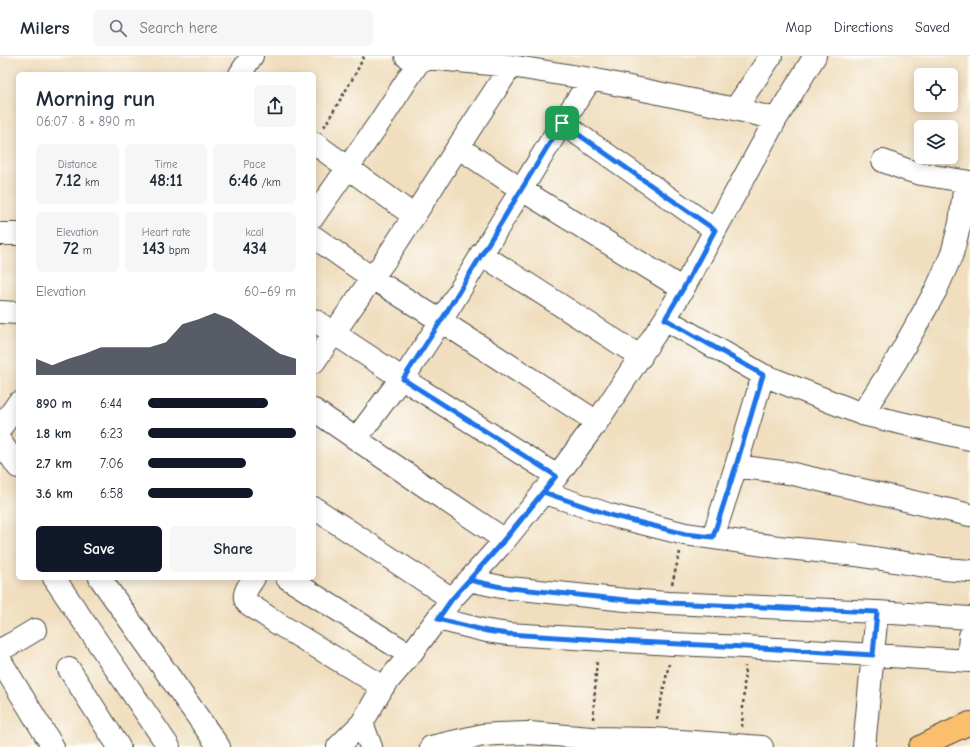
<!DOCTYPE html>
<meta charset="utf-8">
<style>
:root{--surface:#fff;--page:#f6f6f7;--text:#1f2937;--muted:#747a83;--line:#e0e1e3;--accent:#111827}
body{margin:0;font-family:"Comic Neue",sans-serif;background:var(--page);color:var(--text);height:100vh;display:flex;flex-direction:column;font-size:15px;white-space:nowrap}
*{box-sizing:border-box;margin:0}
p{font-size:13px;color:var(--muted)}
.icon{flex:none;width:22px;height:22px;fill:none;stroke:currentColor;stroke-width:2;stroke-linecap:round;stroke-linejoin:round}
.map{position:relative;flex:1;overflow:hidden}
.panel{position:absolute;left:16px;top:16px;width:300px;height:508px;display:flex;flex-direction:column;background:var(--surface);border-radius:6px;box-shadow:0 2px 10px #0003}
.panel>*{flex:none}
.buttons{position:absolute;left:914px;top:12px;display:grid;gap:8px}
.buttons a{display:grid;place-items:center;width:44px;height:44px;border-radius:6px;background:var(--surface);box-shadow:0 2px 10px #0003;font-size:20px}
.pin{position:absolute;display:grid;place-items:center;width:34px;height:34px;color:#fff;margin:-17px;border-radius:8px;box-shadow:0 2px 6px #0006}
.round{display:grid;place-items:center;flex:none;width:42px;height:42px;border-radius:6px;background:var(--page)}
.overview{display:flex;align-items:center;justify-content:space-between;height:68px;padding:0 20px}
h1{font-size:22px;font-weight:600;line-height:30px}
.figures{display:grid;grid-template-columns:repeat(3,1fr);gap:6px;height:68px;padding:4px 20px}
.figures div{display:grid;align-content:center;border-radius:6px;background:var(--page);text-align:center}
.figures b{font-size:17px;font-weight:600}
.figures small{font-size:11px;font-weight:400}
.figures p{font-size:11px}
.chart{height:112px;padding:8px 20px}
.chart p{display:flex;justify-content:space-between}
.chart svg{width:100%;height:72px;margin-top:4px;fill:var(--accent);opacity:.7}
.primary-button{display:flex;gap:8px;margin-top:auto;padding:8px 20px}
.primary-button a{flex:1;height:46px;border-radius:6px;background:var(--accent);color:#fff;font-size:16px;font-weight:600;line-height:46px;text-align:center}
.primary-button a+a{background:var(--page);color:var(--text)}
ul{padding:0 20px;list-style:none;font-size:13px}
li{display:grid;grid-template-columns:64px 48px 1fr;align-items:center;height:30px}
li i{height:10px;border-radius:5px;background:var(--accent)}
header{display:flex;align-items:center;gap:24px;box-sizing:border-box;height:56px;padding:0 20px;background:var(--surface);border-bottom:1px solid var(--line)}
header strong{font-size:19px}
nav{display:flex;gap:22px;margin-inline-start:auto;font-size:14px}
.search{width:280px;height:36px;background:var(--page);display:flex;align-items:center;gap:10px;box-sizing:border-box;padding:0 14px;border-radius:6px;color:var(--muted);font-size:15px}
.map>svg:first-child{display:block}
.lines{fill:none;stroke-linecap:round;stroke-linejoin:round}
.minor-casing{stroke:#494641;stroke-width:24}
.major-casing{stroke:#494641;stroke-width:24}
.path{stroke:#494641;stroke-width:2.5;stroke-dasharray:3 3;stroke-linecap:butt}
.minor{stroke:#fff;stroke-width:22}
.major{stroke:#fabe6d;stroke-width:22}
.route-casing{stroke:#fff;stroke-width:8}
.route{stroke:#1a73e8;stroke-width:5}
</style>
<header>
<strong>Milers</strong>
<div class="search"><svg class="icon" aria-label="search" viewBox="0 0 24 24"><circle cx="10" cy="10" r="6"/><path d="M15 15l6 6"/></svg>Search here</div>
<nav><a>Map</a><a>Directions</a><a>Saved</a></nav>
</header>
<div class="map">
<svg width="970" height="691" viewBox="0 0 970 691">
<rect width="100%" height="100%" fill="#fdfcf7"/>
<filter id="ink" filterUnits="userSpaceOnUse"><feTurbulence type="fractalNoise" baseFrequency=".025" numOctaves="2"/><feDisplacementMap in="SourceGraphic" scale="8" xChannelSelector="R" yChannelSelector="G"/><feConvolveMatrix kernelMatrix="1 2 1 2 8 2 1 2 1" color-interpolation-filters="sRGB"/></filter>
<filter id="wash" filterUnits="userSpaceOnUse"><feTurbulence type="fractalNoise" baseFrequency=".012" numOctaves="4" result="noise"/><feDisplacementMap in="SourceGraphic" scale="16" xChannelSelector="R" yChannelSelector="G"/><feGaussianBlur stdDeviation="0.9" result="paint"/><feColorMatrix in="noise" values="0 0 0 0 0 0 0 0 0 0 0 0 0 0 0 0 0 1.4 0 .05"/><feComposite in="paint" operator="in"/></filter>
<g filter="url(#wash)">
<rect width="100%" height="100%" fill="#f0debe"/>
</g>
<g filter="url(#ink)">
<g class="lines">
<!-- minor casing -->
<g class="minor-casing">
<path id="minor" d="M 511,10 L 458,91 L 522,134 L 683,233
M 240,18 L 252,0
M 591,23 L 735,53 L 776,63
M 735,53 L 771,0
M 562,67 L 715,174
M 314,87 L 414,160 L 386,203 L 372,222 L 314,306
M 883,105 L 907,114 L 921,118 L 970,126
M 314,160 L 379,67 L 422,1
M 414,160 L 458,91
M 0,178 L 18,178
M 314,181 L 372,222 L 441,265 L 597,366
M 481,198 L 641,301
M 0,256 L 18,257
M 665,263 L 763,319 L 862,358 L 970,383
M 314,264 L 403,323 L 557,420
M 314,354 L 423,429 L 505,484
M 862,358 L 895,307 L 936,234 L 952,198 L 960,167 L 965,126
M 0,373 L 18,347
M 356,383 L 394,332 L 403,323 L 441,265 L 562,67 L 591,23 L 511,10 L 406,0
M 0,385 L 18,411
M 736,410 L 789,417 L 970,459
M 543,436 L 610,459 L 685,478 L 778,491 L 856,499 L 944,513 L 970,515
M 314,452 L 372,490 L 452,543
M 713,481 L 736,410 L 763,319
M 54,522 L 169,691
M 100,522 L 219,691
M 254,522 C 249,530 241,538 247,547 L 277,567 L 383,631
M 287,522 L 410,599
M 469,524 L 501,531 L 626,544 L 668,547 L 877,556 L 864,691
M 877,556 L 970,562
M 438,563 L 487,575 L 508,578 L 673,588 L 745,591 L 970,605
M 0,594 L 15,586 L 35,574
M 0,604 L 53,691
M 968,605 L 970,580
M 69,613 L 119,691
M 362,667 L 371,691
M 338,691 L 362,667 L 383,631 L 410,599 L 452,543 L 505,484 L 557,420 L 597,366 L 665,263 L 683,233 L 776,63 L 815,0
M 431,691 L 483,679 L 497,678 L 529,677 L 591,682 L 653,683 L 762,691"/>
</g>
<!-- major casing -->
<g class="major-casing">
<path id="major" d="M 920,691 L 944,679 L 970,667"/>
</g>
<!-- path -->
<path class="path" d="M 324,71 L 356,17 L 364,0
M 672,528 L 680,496
M 593,663 L 597,603
M 657,663 L 669,608
M 742,671 L 745,610"/>
<!-- minor -->
<use href="#minor" class="minor"/>
<!-- major -->
<use href="#major" class="major"/>
</g>
</g>
<g class="lines" filter="url(#ink)">
<!-- route casing -->
<g class="route-casing">
<path id="route" d="M 562,67 L 441,265 L 403,323 L 556,420 L 505,484 L 452,543 L 438,563 L 487,575 L 508,578 L 636,586 L 746,591 L 873,599 L 877,556 L 668,547 L 626,544 L 501,531 L 469,524 C 495,496 519,466 543,436 L 610,459 L 685,478 L 713,481 L 736,410 L 763,319 L 665,263 L 683,233 L 715,174 L 562,67"/>
</g>
<!-- route -->
<use href="#route" class="route"/>
</g>
</svg>
<div class="buttons">
<a><svg class="icon" aria-label="locate" viewBox="0 0 24 24"><circle cx="12" cy="12" r="6"/><path d="M12 2v4M12 18v4M2 12h4M18 12h4"/></svg></a>
<a><svg class="icon" aria-label="layers" viewBox="0 0 24 24"><path d="M12 4l9 5-9 5-9-5zM3 14l9 5 9-5"/></svg></a>
</div>
<div class="pin" style="left:562px;top:67px;background:#1e9e55"><svg class="icon" aria-label="arrive" viewBox="0 0 24 24"><path d="M6 21V4h12l-3 4 3 4H6"/></svg></div>
<section class="panel">
<div class="overview"><div><h1>Morning run</h1><p>06:07 · 8 × 890 m</p></div><a class="round"><svg class="icon" aria-label="share" viewBox="0 0 24 24"><path d="M12 15V3M7 8l5-5 5 5M5 13v7h14v-7"/></svg></a></div>
<div class="figures">
<div><p>Distance</p><b>7.12<small> km</small></b></div>
<div><p>Time</p><b>48:11</b></div>
<div><p>Pace</p><b>6:46<small> /km</small></b></div>
</div>
<div class="figures">
<div><p>Elevation</p><b>72<small> m</small></b></div>
<div><p>Heart rate</p><b>143<small> bpm</small></b></div>
<div><p>kcal</p><b>434</b></div>
</div>
<div class="chart"><p><span>Elevation</span>60–69 m</p>
<svg viewBox="0 0 160 44" preserveAspectRatio="none"><path d="M0 44V34L10 38L20 34L30 31L40 27L50 27L60 27L70 27L80 24L90 13L100 10L110 6L120 10L130 17L140 24L150 31L160 34V44z"/></svg>
</div>
<ul>
<li><b>890 m</b>6:44<i style="width:81%"></i></li>
<li><b>1.8 km</b>6:23<i style="width:100%"></i></li>
<li><b>2.7 km</b>7:06<i style="width:66%"></i></li>
<li><b>3.6 km</b>6:58<i style="width:71%"></i></li>
</ul>
<div class="primary-button"><a>Save</a><a>Share</a></div>
</section>
</div>
